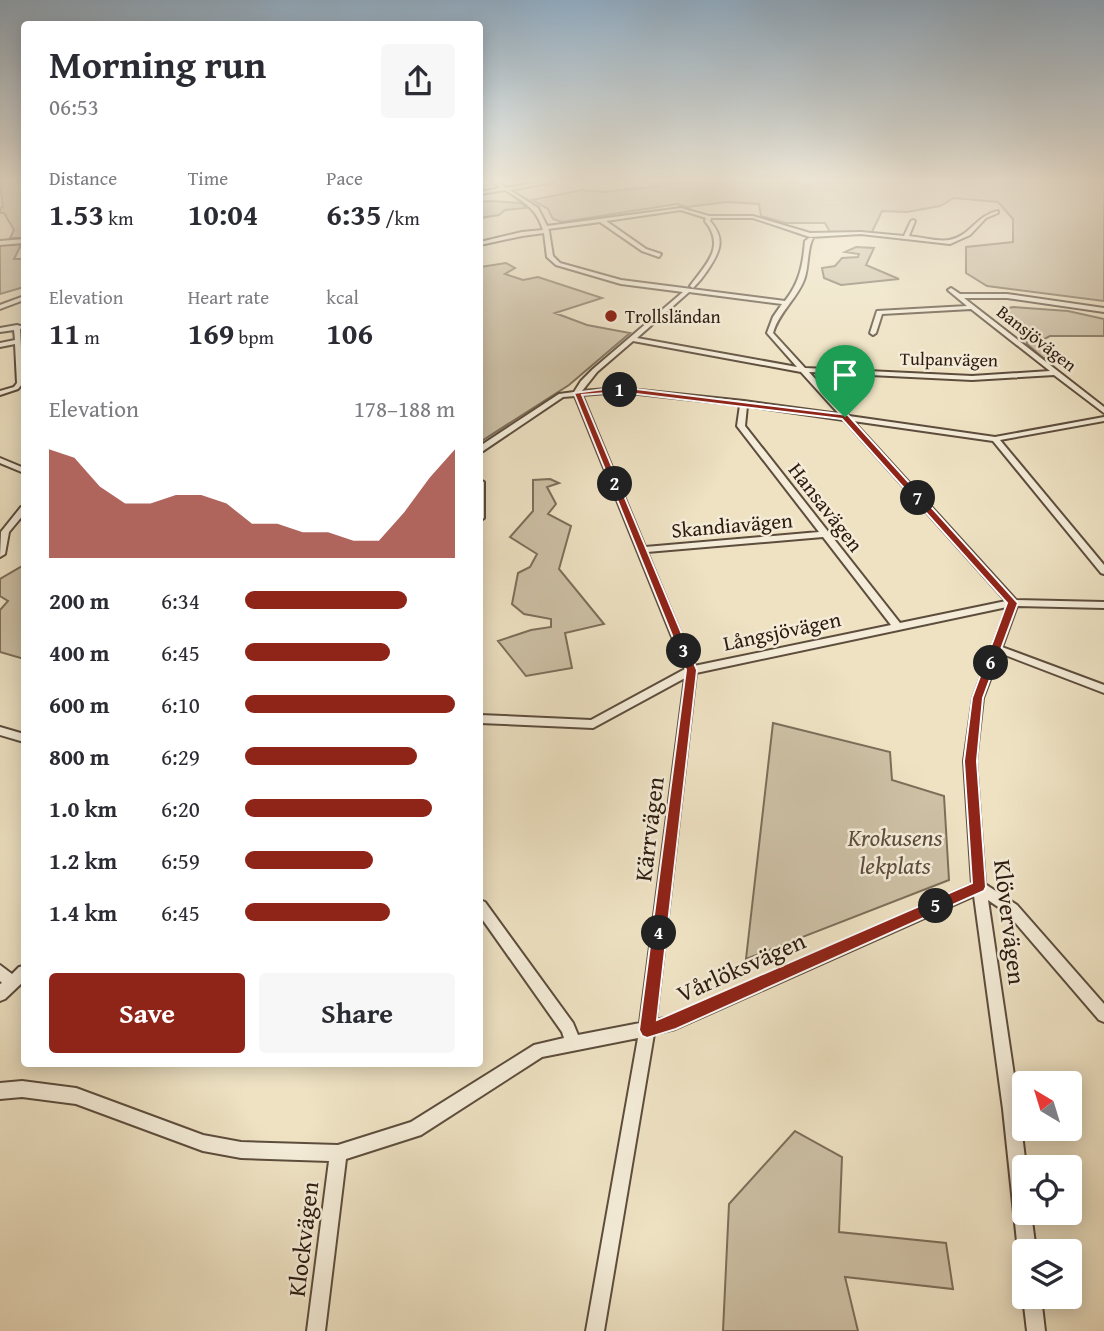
<!DOCTYPE html>
<meta charset="utf-8">
<style>
:root{--surface:#fff;--page:#f7f7f7;--text:#2b2b33;--muted:#7c7c81;--accent:#8f2418}
body{margin:0;font-family:"Gentium Book Plus",serif;background:var(--page);color:var(--text);height:100vh;display:flex;flex-direction:column;font-size:26px;white-space:nowrap}
*{box-sizing:border-box;margin:0}
p{font-size:23px;color:var(--muted)}
.icon{flex:none;width:38px;height:38px;fill:none;stroke:currentColor;stroke-width:2;stroke-linecap:round;stroke-linejoin:round}
.map{position:relative;flex:1;overflow:hidden}
.drawer{position:absolute;left:21px;top:21px;width:462px;height:1046px;display:flex;flex-direction:column;background:var(--surface);border-radius:7px;box-shadow:0 4px 18px #0003}
.drawer>*{flex:none}
.needle{width:46px;rotate:322deg}
.tools{position:absolute;left:1012px;top:1071px;display:grid;gap:14px}
.tools a{display:grid;place-items:center;width:70px;height:70px;border-radius:7px;background:var(--surface);box-shadow:0 4px 18px #0003;font-size:35px}
.pin{position:absolute;display:grid;place-items:center;width:60px;height:60px;color:#fff;margin:-72px -30px;border-radius:50% 50% 50% 0;rotate:-45deg;box-shadow:0 0 7px #0007}
.pin .icon{rotate:45deg}
.km{position:absolute;width:35px;height:35px;margin:-18px;border-radius:50%;background:#222;color:#fff;font-size:19px;line-height:35px;text-align:center}
.round{display:grid;place-items:center;flex:none;width:74px;height:74px;border-radius:7px;background:var(--page)}
.head{display:flex;align-items:center;justify-content:space-between;height:119px;padding:0 28px}
h1{font-size:38px;font-weight:700;line-height:52px}
.stats{display:grid;grid-template-columns:repeat(3,1fr);gap:10px;height:119px;padding:7px 28px}
.stats div{display:grid;align-content:center}
.stats b{font-size:30px;font-weight:700}
.stats small{font-size:19px;font-weight:400}
.stats p{font-size:19px}
.chart{height:196px;padding:14px 28px}
.chart p{display:flex;justify-content:space-between}
.chart svg{width:100%;height:126px;margin-top:7px;fill:var(--accent);opacity:.7}
.button{display:flex;gap:14px;margin-top:auto;padding:14px 28px}
.button a{flex:1;height:80px;border-radius:7px;background:var(--accent);color:#fff;font-size:28px;font-weight:700;line-height:80px;text-align:center}
.button a+a{background:var(--page);color:var(--text)}
ul{padding:0 28px;list-style:none;font-size:23px}
li{display:grid;grid-template-columns:112px 84px 1fr;align-items:center;height:52px}
li i{height:18px;border-radius:9px;background:var(--accent)}
.map>svg:first-child{display:block}
.green{fill:#cdc0a5;stroke:#7d6e5a;stroke-width:2}
.lines{fill:none;stroke-linecap:round;stroke-linejoin:round}
.street-casing{stroke:#5d4d3d;stroke-width:4}
.street{fill:#f4ecd8;fill-rule:evenodd}
.route{fill:#8f2418;stroke:#fff;stroke-width:2;fill-rule:evenodd}
.poi-dot{fill:#8f2418;stroke:#f4ecd8;stroke-width:2.5}
.labels{text-anchor:middle;dominant-baseline:central;stroke-width:5;stroke-linejoin:round;paint-order:stroke}
.far-poi-label{font-size:18px;fill:#2d1b10;stroke:#f4ecd8;text-anchor:start}
.far-street-label{font-size:18px;fill:#2d1b10;stroke:#f4ecd8}
.street-label{font-size:21px;fill:#2d1b10;stroke:#f4ecd8}
.near-street-label{font-size:24px;fill:#2d1b10;stroke:#f4ecd8}
.near-park-label{font-size:24px;font-style:italic;fill:#5d4d3d;stroke:#f4ecd8}
</style>
<div class="map">
<svg width="1104" height="1331" viewBox="0 0 1104 1331">
<rect width="100%" height="100%" fill="#eee2c3"/>
<filter id="stains"><feTurbulence type="fractalNoise" baseFrequency=".00286" numOctaves="4"/><feColorMatrix values="0 0 0 0 .2 0 0 0 0 .09 0 0 0 0 .02 0 0 0 .5 -.17"/></filter>
<radialGradient id="worn" r=".72"><stop offset=".6" stop-color="#630" stop-opacity="0"/><stop offset="1" stop-color="#630" stop-opacity=".3"/></radialGradient>
<!-- green -->
<path class="green" d="M 0,182 L 24,182 L 24,238 L 10,238 L 14,230 L 4,213 L 0,213 L 0,208 L 3,207 Z
M 651,182 L 1104,182 L 1104,301 L 987,286 L 966,273 L 966,247 L 1013,242 L 1013,219 L 998,202 L 954,198 L 940,206 L 907,212 L 882,211 L 872,232 L 831,234 L 825,223 L 786,223 L 761,216 L 759,204 L 727,202 L 687,207 L 677,204 L 562,222 L 553,219 L 548,209 L 532,200 L 582,190 L 603,192 L 659,186 Z
M 491,201 L 521,203 L 526,208 L 505,210 L 499,215 L 480,218 L 480,202 Z
M 22,243 L 14,259 L 24,259 L 24,287 L 0,294 L 0,245 Z
M 856,247 L 874,248 L 866,265 L 899,279 L 841,285 L 824,278 L 822,268 L 835,266 L 842,258 L 858,257 L 859,254 L 845,252 Z
M 506,263 L 515,268 L 505,274 L 523,280 L 538,277 L 602,298 L 555,313 L 587,325 L 630,333 L 569,385 L 480,442 L 480,267 Z
M 1013,307 L 1068,311 L 1104,319 L 1104,336 L 1050,336 L 1042,340 L 1061,358 L 1043,358 L 1027,344 L 1024,333 L 1000,310 Z
M 550,479 L 559,483 L 547,487 L 556,504 L 548,514 L 571,526 L 559,569 L 604,624 L 565,633 L 572,668 L 526,676 L 498,641 L 531,630 L 551,627 L 551,619 L 524,614 L 512,604 L 518,573 L 530,567 L 537,554 L 510,537 L 533,511 L 533,480 Z
M 24,565 L 24,659 L 0,652 L 0,610 L 8,601 L 0,596 L 0,579 Z
M 773,723 L 890,752 L 892,780 L 944,796 L 949,880 L 746,959 Z
M 795,1131 L 842,1157 L 839,1232 L 946,1243 L 953,1289 L 845,1277 L 858,1331 L 723,1331 L 729,1204 Z"/>
<g class="lines">
<!-- street casing -->
<g class="street-casing">
<path id="street" d="M 492,182 L 498,182 L 506,188 L 540,182 L 553,182 L 510,190 L 538,208 L 547,226 L 681,208 L 709,216 L 753,216 L 810,233 L 861,232 L 904,236 L 911,221 L 913,220 L 915,221 L 909,236 C 920,237 939,242 949,240 C 970,237 976,215 998,211 L 998,213 L 986,218 L 970,235 L 950,244 L 861,234 L 810,237 L 753,218 L 711,218 L 710,221 C 726,239 720,252 707,271 C 703,277 698,283 693,288 L 690,286 C 706,264 726,247 705,221 L 706,218 L 681,210 L 606,221 L 646,249 L 661,254 L 659,257 L 642,251 L 600,222 L 548,229 L 549,231 L 553,256 L 560,263 L 621,280 L 785,301 C 800,282 803,264 805,241 L 809,238 L 813,238 C 807,248 809,267 804,280 C 796,300 779,312 773,333 L 805,368 L 972,376 L 1050,371 L 971,309 L 882,314 L 876,333 L 873,335 L 870,333 L 877,311 L 967,306 L 949,291 L 948,290 L 951,288 L 960,294 L 1007,294 L 1104,308 L 1104,312 L 1007,298 L 964,298 L 1104,407 L 1104,413 L 1054,375 L 972,380 L 809,372 L 849,416 L 995,437 L 1104,417 L 1104,421 L 1000,440 L 1104,565 L 1104,574 L 1101,573 L 993,441 L 853,421 L 1016,600 L 1104,602 L 1104,608 L 1017,606 L 1002,647 L 1104,685 L 1104,693 L 1000,653 L 983,698 L 976,761 L 985,884 L 1017,905 L 1104,1004 L 1104,1022 L 1099,1020 L 1007,913 L 988,900 L 1019,1109 L 1026,1167 L 1024,1167 L 1024,1213 L 1031,1213 L 1036,1251 L 1024,1251 L 1024,1259 L 1021,1257 L 1018,1251 L 1003,1109 L 974,896 L 675,1029 L 654,1034 L 604,1331 L 586,1331 L 638,1038 L 542,1057 L 421,1135 L 346,1159 L 325,1331 L 307,1331 L 329,1161 L 241,1158 L 203,1151 L 76,1104 L 22,1097 L 0,1099 L 0,1083 L 22,1081 L 76,1088 L 203,1135 L 241,1142 L 338,1145 L 411,1122 L 534,1045 L 564,1038 L 562,1032 L 480,916 L 480,900 L 485,902 L 573,1023 L 578,1035 L 640,1023 L 685,678 L 593,728 L 480,723 L 480,715 L 591,720 L 685,669 L 575,396 L 563,397 L 483,451 L 480,451 L 480,446 L 559,394 L 574,392 L 581,381 L 593,369 L 683,292 L 621,284 L 556,265 L 547,257 L 544,233 L 522,236 L 480,245 L 480,242 L 522,232 L 543,230 C 537,209 523,201 505,190 L 480,194 L 480,192 L 501,188 ZM 689,292 L 782,304 L 773,317 L 767,333 L 797,367 L 637,338 ZM 633,341 L 801,372 L 839,414 L 744,401 L 620,388 L 582,391 L 597,372 ZM 620,392 L 740,405 L 737,426 L 819,532 L 645,547 L 582,395 ZM 747,406 L 844,420 L 1006,601 L 900,623 L 745,426 ZM 823,537 L 891,625 L 694,666 L 647,552 ZM 1007,607 L 973,698 L 964,761 L 972,884 L 669,1017 L 656,1020 L 696,673 Z
M 24,239 L 24,243 L 0,245 L 0,241 Z
M 24,296 L 24,300 L 0,309 L 0,305 Z
M 17,325 L 24,327 L 20,329 L 23,383 L 18,389 L 0,395 L 0,391 L 14,387 L 17,383 L 15,344 L 0,347 L 0,343 L 15,340 L 14,330 L 0,332 L 0,328 Z
M 0,458 L 24,468 L 24,473 L 0,463 Z
M 480,480 L 484,482 L 484,518 L 480,521 Z
M 21,507 L 24,507 L 24,514 L 9,532 L 5,554 L 0,557 L 1,532 Z
M 0,727 L 24,734 L 24,742 L 0,735 Z
M 0,965 L 12,974 L 19,967 L 24,966 L 24,981 L 5,999 L 0,1001 L 0,984 L 2,983 L 0,981 Z
M 1024,1295 L 1024,1297 L 1041,1297 L 1045,1331 L 1027,1331 L 1023,1297 Z"/>
</g>
<!-- street -->
<use href="#street" class="street"/>
</g>
<!-- sky -->
<linearGradient id="sky" x2="0" y2="1"><stop stop-color="#90abc1"/><stop offset="0.49" stop-color="#f7f2e4"/><stop offset="1" stop-color="#f7f2e4" stop-opacity="0"/></linearGradient>
<rect width="1104" height="369" fill="url(#sky)"/>
<!-- route -->
<path class="route" d="M 620,387 L 848,415 L 1018,603 L 983,698 L 977,761 L 986,887 L 984,891 L 676,1029 L 647,1038 L 642,1036 L 639,1030 L 686,670 L 574,393 ZM 620,392 L 842,419 L 1007,603 L 972,698 L 964,761 L 972,883 L 657,1020 L 697,670 L 582,395 Z"/>
<!-- markers -->
<circle class="poi-dot" cx="611" cy="316" r="7"/>
<g class="labels">
<!-- far-poi labels -->
<g class="far-poi-label">
<text x="625" y="316">Trollsländan</text>
</g>
<!-- far-street labels -->
<g class="far-street-label">
<text transform="translate(1037 338) rotate(38)">Bansjövägen</text>
<text transform="translate(949 359) rotate(1)">Tulpanvägen</text>
</g>
<!-- street labels -->
<g class="street-label">
<text transform="translate(826 507) rotate(52)">Hansavägen</text>
<text transform="translate(732 525) rotate(-5)">Skandiavägen</text>
<text transform="translate(782 631) rotate(-12)">Långsjövägen</text>
</g>
<!-- near-street labels -->
<g class="near-street-label">
<text transform="translate(649 829) rotate(-83)">Kärrvägen</text>
<text transform="translate(1010 922) rotate(83)">Klövervägen</text>
<text transform="translate(741 967) rotate(-24)">Vårlöksvägen</text>
<text transform="translate(303 1239) rotate(-83)">Klockvägen</text>
</g>
<!-- near-park labels -->
<g class="near-park-label">
<text x="895" y="837">Krokusens<tspan x="895" dy="28">lekplats</tspan></text>
</g>
</g>
<rect width="100%" height="100%" filter="url(#stains)"/>
<rect width="100%" height="100%" fill="url(#worn)"/>
</svg>
<div class="tools">
<a><svg class="needle" viewBox="-14 -14 28 28"><path d="M0-13l5 13h-10z" fill="#e53935"/><path d="M0 13l5-13h-10z" fill="#7c7c81"/></svg></a>
<a><svg class="icon" aria-label="locate" viewBox="0 0 24 24"><circle cx="12" cy="12" r="6"/><path d="M12 2v4M12 18v4M2 12h4M18 12h4"/></svg></a>
<a><svg class="icon" aria-label="layers" viewBox="0 0 24 24"><path d="M12 4l9 5-9 5-9-5zM3 14l9 5 9-5"/></svg></a>
</div>
<div class="pin" style="left:845px;top:417px;background:#1e9e55"><svg class="icon" aria-label="arrive" viewBox="0 0 24 24"><path d="M6 21V4h12l-3 4 3 4H6"/></svg></div>
<b class="km" style="left:620px;top:390px">1</b>
<b class="km" style="left:615px;top:484px">2</b>
<b class="km" style="left:684px;top:651px">3</b>
<b class="km" style="left:659px;top:933px">4</b>
<b class="km" style="left:936px;top:906px">5</b>
<b class="km" style="left:991px;top:663px">6</b>
<b class="km" style="left:918px;top:498px">7</b>
<section class="drawer">
<div class="head"><div><h1>Morning run</h1><p>06:53</p></div><a class="round"><svg class="icon" aria-label="share" viewBox="0 0 24 24"><path d="M12 15V3M7 8l5-5 5 5M5 13v7h14v-7"/></svg></a></div>
<div class="stats">
<div><p>Distance</p><b>1.53<small> km</small></b></div>
<div><p>Time</p><b>10:04</b></div>
<div><p>Pace</p><b>6:35<small> /km</small></b></div>
</div>
<div class="stats">
<div><p>Elevation</p><b>11<small> m</small></b></div>
<div><p>Heart rate</p><b>169<small> bpm</small></b></div>
<div><p>kcal</p><b>106</b></div>
</div>
<div class="chart"><p><span>Elevation</span>178–188 m</p>
<svg viewBox="0 0 160 44" preserveAspectRatio="none"><path d="M0 44V6L10 9L20 19L30 25L40 25L50 22L60 22L70 25L80 32L90 32L100 35L110 35L120 38L130 38L140 28L150 16L160 6V44z"/></svg>
</div>
<ul>
<li><b>200 m</b>6:34<i style="width:77%"></i></li>
<li><b>400 m</b>6:45<i style="width:69%"></i></li>
<li><b>600 m</b>6:10<i style="width:100%"></i></li>
<li><b>800 m</b>6:29<i style="width:82%"></i></li>
<li><b>1.0 km</b>6:20<i style="width:89%"></i></li>
<li><b>1.2 km</b>6:59<i style="width:61%"></i></li>
<li><b>1.4 km</b>6:45<i style="width:69%"></i></li>
</ul>
<div class="button"><a>Save</a><a>Share</a></div>
</section>
</div>
